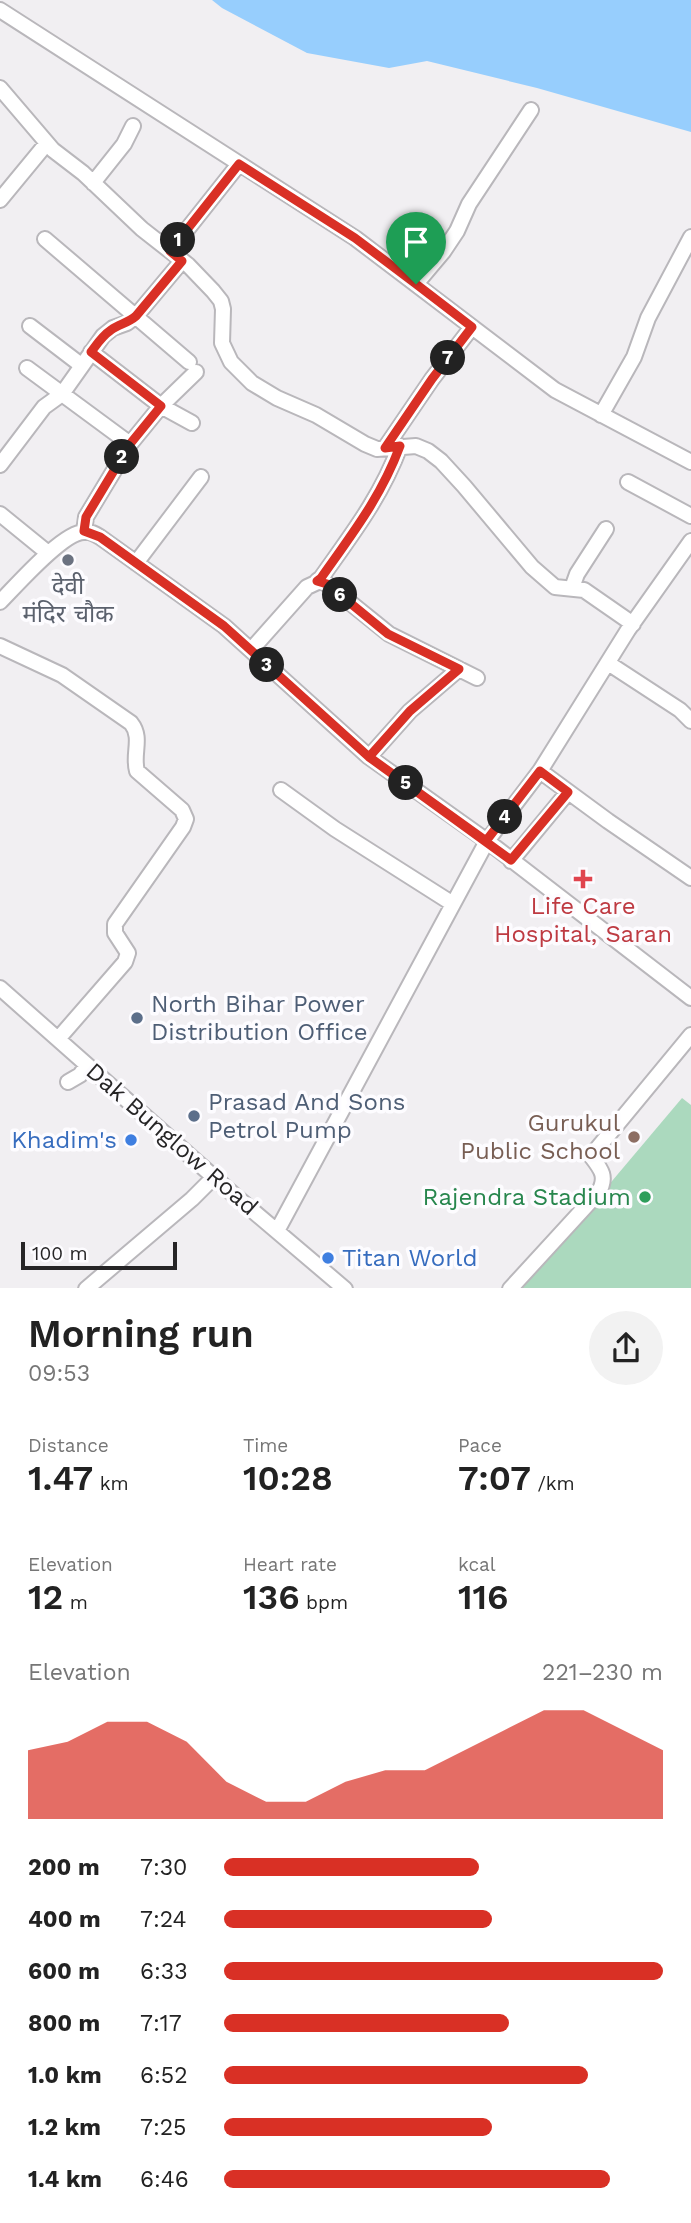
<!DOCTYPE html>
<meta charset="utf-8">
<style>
:root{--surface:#fff;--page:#f2f2f2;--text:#222;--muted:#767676;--accent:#d93025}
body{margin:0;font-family:"Work Sans","Noto Sans Devanagari",sans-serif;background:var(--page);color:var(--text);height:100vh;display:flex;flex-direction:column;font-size:26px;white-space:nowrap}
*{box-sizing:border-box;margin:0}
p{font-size:23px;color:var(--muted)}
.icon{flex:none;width:38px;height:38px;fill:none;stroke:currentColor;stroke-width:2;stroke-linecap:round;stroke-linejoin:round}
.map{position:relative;height:1288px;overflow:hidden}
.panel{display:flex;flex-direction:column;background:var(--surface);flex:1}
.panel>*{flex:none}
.scale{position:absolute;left:21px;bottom:18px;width:156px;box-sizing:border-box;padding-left:7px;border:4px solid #262526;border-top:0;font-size:19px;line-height:24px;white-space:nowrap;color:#262526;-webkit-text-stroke:5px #fdfcff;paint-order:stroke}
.pin{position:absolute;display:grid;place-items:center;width:60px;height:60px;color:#fff;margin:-72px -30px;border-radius:50% 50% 50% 0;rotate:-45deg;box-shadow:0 0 7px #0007}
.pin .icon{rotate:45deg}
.km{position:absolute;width:35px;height:35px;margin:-18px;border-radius:50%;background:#222;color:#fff;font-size:19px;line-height:35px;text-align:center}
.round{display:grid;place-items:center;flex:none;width:74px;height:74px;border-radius:37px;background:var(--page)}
.summary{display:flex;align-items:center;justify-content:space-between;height:119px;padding:0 28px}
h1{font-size:38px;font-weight:600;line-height:52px}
.metrics{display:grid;grid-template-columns:repeat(3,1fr);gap:10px;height:119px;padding:7px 28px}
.metrics div{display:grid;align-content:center}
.metrics b{font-size:35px;font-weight:600}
.metrics small{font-size:19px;font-weight:400}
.metrics p{font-size:19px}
.chart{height:196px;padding:14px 28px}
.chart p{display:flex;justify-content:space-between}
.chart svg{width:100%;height:126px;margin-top:7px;fill:var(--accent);opacity:.7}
ul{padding:0 28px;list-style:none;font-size:23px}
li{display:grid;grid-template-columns:112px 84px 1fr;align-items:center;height:52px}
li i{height:18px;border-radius:9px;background:var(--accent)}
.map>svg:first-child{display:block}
.green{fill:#abd9be}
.water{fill:#97cefd}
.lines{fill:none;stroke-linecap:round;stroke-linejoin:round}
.minor-casing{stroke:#b9b7bb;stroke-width:18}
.minor{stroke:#fff;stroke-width:14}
.route-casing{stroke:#fff;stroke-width:14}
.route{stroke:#d93025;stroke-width:9}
.worship-dot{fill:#6b7280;stroke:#fdfcff;stroke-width:2.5}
.health-dot{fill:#e0444e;stroke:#fdfcff;stroke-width:2.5}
.service-dot{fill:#5c6f8a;stroke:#fdfcff;stroke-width:2.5}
.education-dot{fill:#8d6e63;stroke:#fdfcff;stroke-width:2.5}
.shop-dot{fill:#3f7fe0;stroke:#fdfcff;stroke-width:2.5}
.leisure-dot{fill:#2e9e5b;stroke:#fdfcff;stroke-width:2.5}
.labels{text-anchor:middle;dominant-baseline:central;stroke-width:7;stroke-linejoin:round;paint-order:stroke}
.worship-label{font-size:24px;fill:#5b616d;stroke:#fdfcff}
.health-label{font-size:24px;fill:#be3a42;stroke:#fdfcff}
.service-label{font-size:24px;fill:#4e5e75;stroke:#fdfcff;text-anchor:start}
.education-label{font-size:24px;fill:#785e54;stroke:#fdfcff;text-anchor:end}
.street-label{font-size:24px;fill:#262526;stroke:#fdfcff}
.shop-label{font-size:24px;fill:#366cbe;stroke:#fdfcff;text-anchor:end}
.leisure-label{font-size:24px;fill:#27864d;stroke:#fdfcff;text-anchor:end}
</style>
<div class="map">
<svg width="691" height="1289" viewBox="0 0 691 1289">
<rect width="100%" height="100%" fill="#f1eff2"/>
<!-- green -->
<path class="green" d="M 682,1098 L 691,1105 L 691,1288 L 521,1289 Z"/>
<!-- water -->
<path class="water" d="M 212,0 L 691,0 L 691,132 L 537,88 L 427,61 L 389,68 L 307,53 L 222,8 Z"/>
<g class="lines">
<!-- minor casing -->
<g class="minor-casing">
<path id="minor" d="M 0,10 L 355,238 L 555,390 L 691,462
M 0,88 L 53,150 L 83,173 L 142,229 L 188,265 L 213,291 L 221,301 L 223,309 L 222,343 L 231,362 L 252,383 L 277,398 L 316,415 L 365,444 L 377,449 L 416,446 L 428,451 L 441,461 L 464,486 L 532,567 L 555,587 L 584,590 L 633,624
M 93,183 L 124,144 L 133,126
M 0,200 L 47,143
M 45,239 L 189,362
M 170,251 L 239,164
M 416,284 L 443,252 L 457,231 L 469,204 L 531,110
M 30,326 L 81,365
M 91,352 L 161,406 L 192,423
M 27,368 L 130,444
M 601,415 L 634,357 L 648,318 L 691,237
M 385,448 L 432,379 L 472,327
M 0,465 L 44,407 L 62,394 L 103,336 L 113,328 L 127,323 L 136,316 L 182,261
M 628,482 L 691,516
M 0,514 L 48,553
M 84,532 L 86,517 L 130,444 L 161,406 L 196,372
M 136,563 L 201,477
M 317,581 L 321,578 C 352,534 381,497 400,446
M 572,588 L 577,574 L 606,529
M 0,602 C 16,586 63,532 84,532 C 90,531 95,534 100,537 L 224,626 L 369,757 L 487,841 L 691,998
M 0,646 L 62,675 L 131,723 C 143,738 132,754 137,771 L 182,810 L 186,819 L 183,827 L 115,924 L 115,933 L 128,953 L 125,962 L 58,1039
M 251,650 L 307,587 L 320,581 L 327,584 L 389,634 L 477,678
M 608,663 L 680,710 L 691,721
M 369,757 L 410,711 L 459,669
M 540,771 L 608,821 L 691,878
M 281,790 L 335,829 L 453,904
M 511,861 L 568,792
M 0,988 L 233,1194 L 345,1289
M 68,1082 L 80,1075 L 87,1065
M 277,1231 L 487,841 L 540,771 L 628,630 L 691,541
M 86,1289 L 192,1199 L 214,1177
M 510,1289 L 598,1193 C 608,1177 601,1169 591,1156 L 691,1035"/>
</g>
<!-- minor -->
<use href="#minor" class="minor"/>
</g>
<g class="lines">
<!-- route casing -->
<g class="route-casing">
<path id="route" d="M 416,284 L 355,238 L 239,164 L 170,251 L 182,261 L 136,316 C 128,323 119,324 111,330 C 102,336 97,344 91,352 L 161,406 L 130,444 L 86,517 L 84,531 L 100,537 L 224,626 L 369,757 L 486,841 L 540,771 L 568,792 L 511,860 L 369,757 L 410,711 L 459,669 L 388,634 L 327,584 L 317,581 L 321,578 C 352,534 381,497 400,446 L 385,448 L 432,379 L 472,327 L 416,284"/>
</g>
<!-- route -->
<use href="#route" class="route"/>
</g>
<!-- markers -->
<circle class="worship-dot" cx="68" cy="560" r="7"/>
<path class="health-dot" d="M579.5 868.5h7v7h7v7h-7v7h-7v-7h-7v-7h7z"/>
<g class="service-dot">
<circle cx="137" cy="1018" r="7"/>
<circle cx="194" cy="1116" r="7"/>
</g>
<circle class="education-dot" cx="634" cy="1137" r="7"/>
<g class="shop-dot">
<circle cx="131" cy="1140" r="7"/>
<circle cx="328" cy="1258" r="7"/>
</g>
<circle class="leisure-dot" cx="645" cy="1197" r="7"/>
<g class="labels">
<!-- worship labels -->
<g class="worship-label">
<text x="68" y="586">देवी<tspan x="68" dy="28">मंदिर चौक</tspan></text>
</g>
<!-- health labels -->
<g class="health-label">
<text x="583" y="906">Life Care<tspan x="583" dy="28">Hospital, Saran</tspan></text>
</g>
<!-- service labels -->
<g class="service-label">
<text x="151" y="1004">North Bihar Power<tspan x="151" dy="28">Distribution Office</tspan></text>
<text x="208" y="1102">Prasad And Sons<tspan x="208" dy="28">Petrol Pump</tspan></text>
</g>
<!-- education labels -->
<g class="education-label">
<text x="620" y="1123">Gurukul<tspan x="620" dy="28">Public School</tspan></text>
</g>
<!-- street labels -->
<g class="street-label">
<text transform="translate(172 1139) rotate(41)">Dak Bunglow Road</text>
</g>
<!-- shop labels -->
<g class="shop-label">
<text x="117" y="1140">Khadim's</text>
<text x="342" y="1258" text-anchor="start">Titan World</text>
</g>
<!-- leisure labels -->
<g class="leisure-label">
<text x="631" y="1197">Rajendra Stadium</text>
</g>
</g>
</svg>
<div class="scale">100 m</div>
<div class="pin" style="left:416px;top:284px;background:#1e9e55"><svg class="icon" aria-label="arrive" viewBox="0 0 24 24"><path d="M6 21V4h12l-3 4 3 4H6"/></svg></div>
<b class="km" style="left:178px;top:240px">1</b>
<b class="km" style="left:122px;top:457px">2</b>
<b class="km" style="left:267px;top:665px">3</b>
<b class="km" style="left:505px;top:817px">4</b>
<b class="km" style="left:406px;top:783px">5</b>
<b class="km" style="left:340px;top:595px">6</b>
<b class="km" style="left:448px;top:358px">7</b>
</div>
<section class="panel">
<div class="summary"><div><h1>Morning run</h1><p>09:53</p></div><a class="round"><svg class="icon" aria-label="share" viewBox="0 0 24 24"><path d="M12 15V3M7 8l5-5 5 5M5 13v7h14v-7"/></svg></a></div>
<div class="metrics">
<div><p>Distance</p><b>1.47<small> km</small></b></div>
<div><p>Time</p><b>10:28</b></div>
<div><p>Pace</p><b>7:07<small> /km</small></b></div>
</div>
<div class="metrics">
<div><p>Elevation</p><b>12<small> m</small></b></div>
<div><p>Heart rate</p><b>136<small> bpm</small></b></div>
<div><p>kcal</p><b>116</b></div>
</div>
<div class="chart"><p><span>Elevation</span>221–230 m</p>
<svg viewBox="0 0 160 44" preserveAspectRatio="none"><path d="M0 44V20L10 17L20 10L30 10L40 17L50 31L60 38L70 38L80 31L90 27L100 27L110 20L120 13L130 6L140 6L150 13L160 20V44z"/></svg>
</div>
<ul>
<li><b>200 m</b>7:30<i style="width:58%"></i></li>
<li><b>400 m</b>7:24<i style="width:61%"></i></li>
<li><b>600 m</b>6:33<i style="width:100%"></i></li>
<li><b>800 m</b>7:17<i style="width:65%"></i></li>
<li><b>1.0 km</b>6:52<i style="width:83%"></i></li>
<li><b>1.2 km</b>7:25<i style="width:61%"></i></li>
<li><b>1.4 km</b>6:46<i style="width:88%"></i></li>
</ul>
</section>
